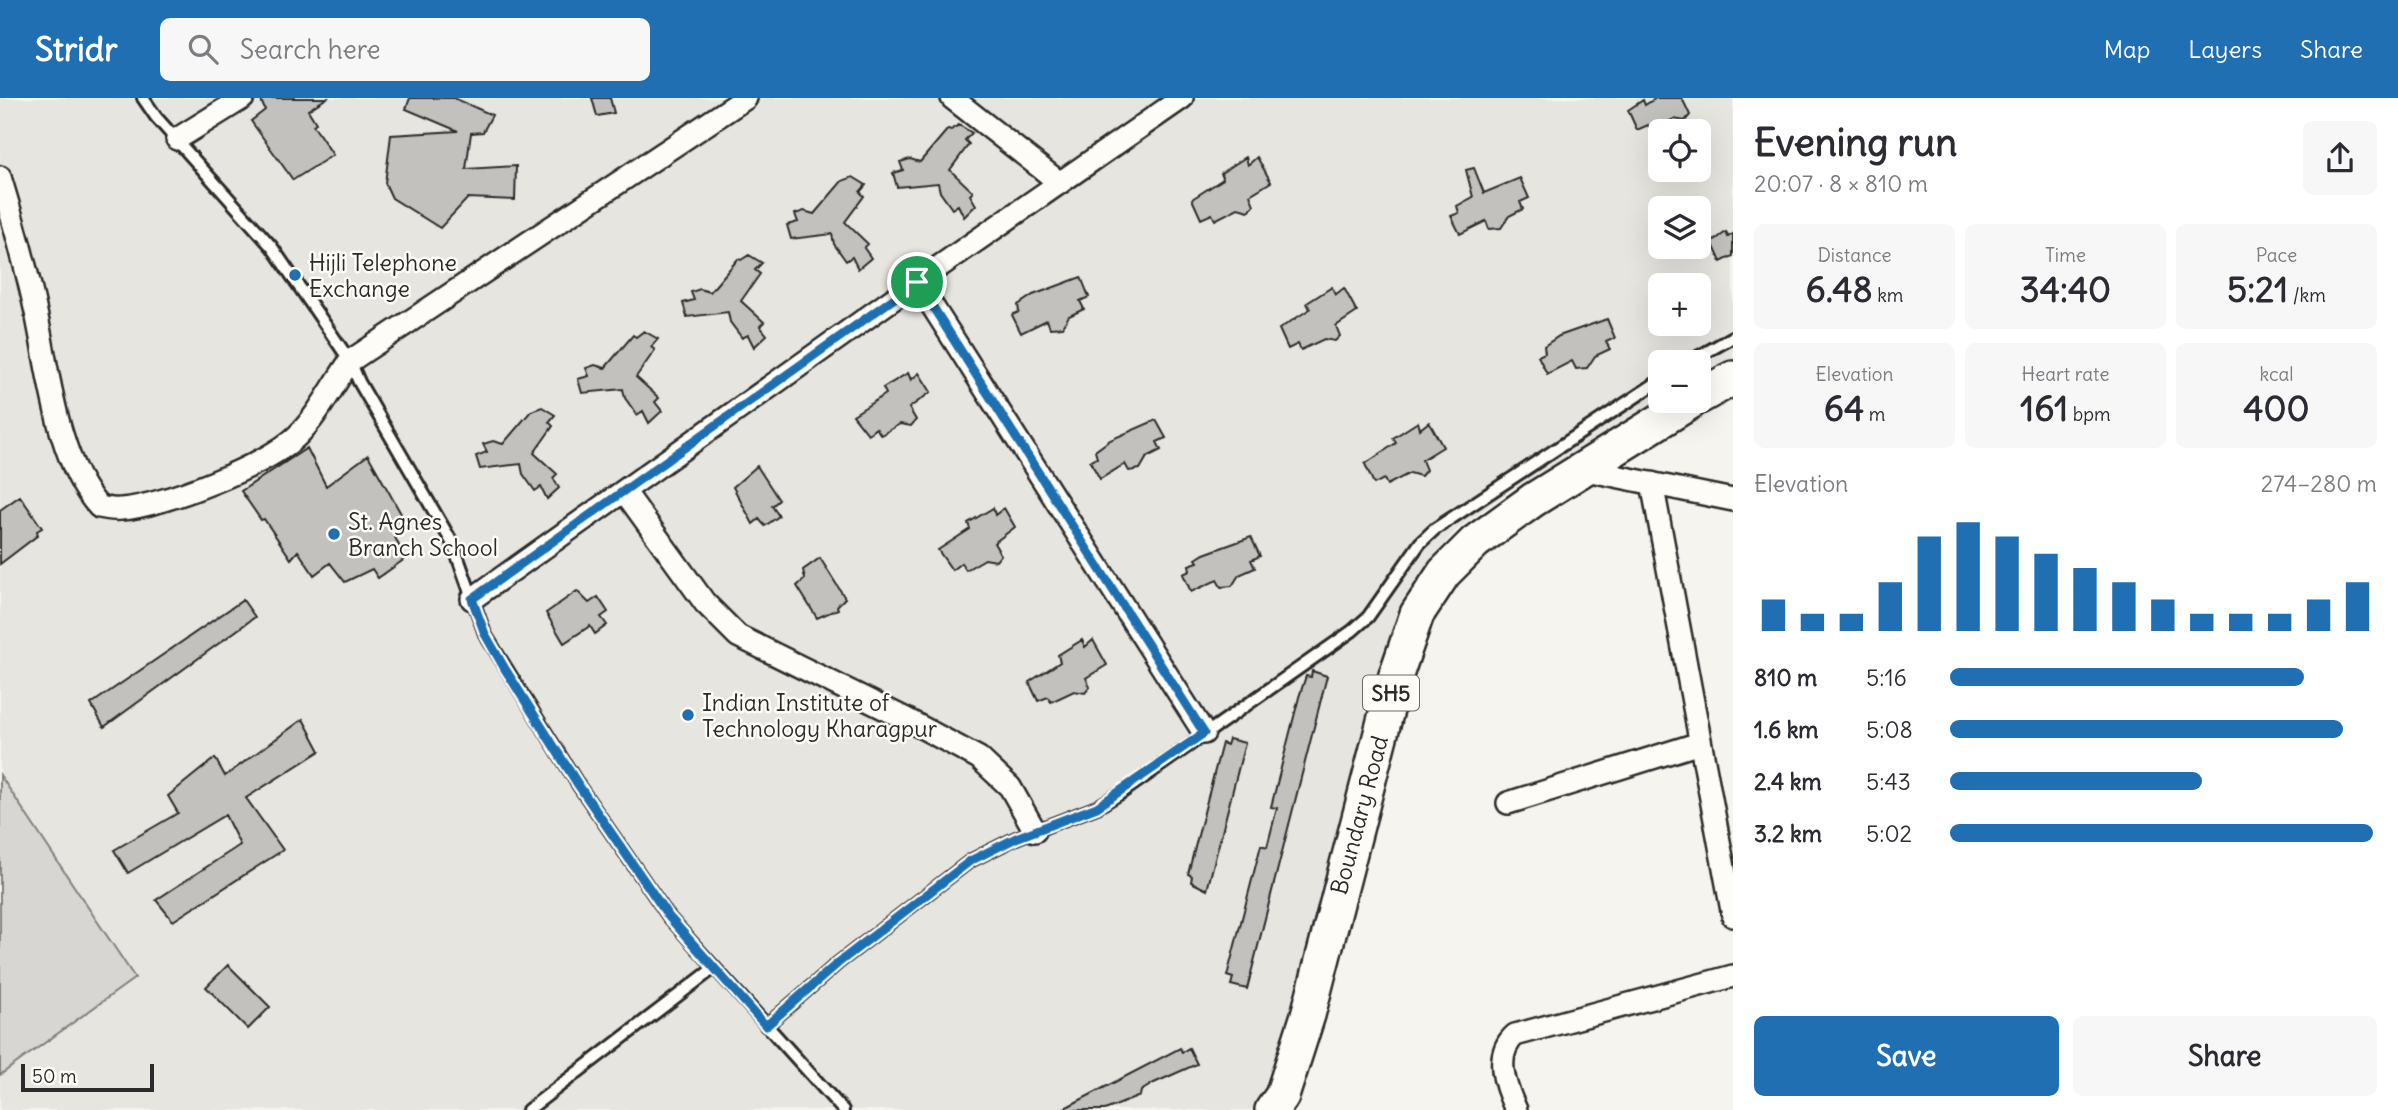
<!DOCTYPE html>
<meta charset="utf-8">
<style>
:root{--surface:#fff;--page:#f7f7f7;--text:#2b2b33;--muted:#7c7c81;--accent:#1f6fb2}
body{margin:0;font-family:Delius,sans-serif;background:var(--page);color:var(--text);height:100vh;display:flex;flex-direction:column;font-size:26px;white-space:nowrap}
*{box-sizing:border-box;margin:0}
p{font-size:23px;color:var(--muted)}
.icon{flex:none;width:38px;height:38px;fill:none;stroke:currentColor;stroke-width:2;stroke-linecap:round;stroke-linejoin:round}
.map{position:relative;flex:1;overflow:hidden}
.panel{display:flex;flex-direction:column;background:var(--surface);width:665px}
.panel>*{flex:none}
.buttons{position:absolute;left:1648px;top:21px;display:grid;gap:14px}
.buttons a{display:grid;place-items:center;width:63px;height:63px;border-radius:10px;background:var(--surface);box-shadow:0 7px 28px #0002;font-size:35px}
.scale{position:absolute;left:21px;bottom:18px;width:133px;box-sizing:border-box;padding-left:7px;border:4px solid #2b2b2b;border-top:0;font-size:19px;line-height:24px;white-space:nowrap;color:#2b2b2b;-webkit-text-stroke:5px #fdfcf7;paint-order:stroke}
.pin{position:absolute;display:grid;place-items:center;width:60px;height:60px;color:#fff;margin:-30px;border:4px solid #fff;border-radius:50%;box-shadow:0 2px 7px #0007}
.round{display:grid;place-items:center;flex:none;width:74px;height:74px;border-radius:10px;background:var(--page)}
.headline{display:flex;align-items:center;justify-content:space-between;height:119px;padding:0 21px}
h1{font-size:38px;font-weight:700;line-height:52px}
.metrics{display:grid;grid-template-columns:repeat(3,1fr);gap:10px;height:119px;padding:7px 21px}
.metrics div{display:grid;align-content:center;border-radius:10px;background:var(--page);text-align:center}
.metrics b{font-size:35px;font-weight:700}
.metrics small{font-size:19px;font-weight:400}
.metrics p{font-size:19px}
.chart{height:196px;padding:14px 21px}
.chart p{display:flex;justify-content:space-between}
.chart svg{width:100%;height:126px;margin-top:7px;stroke:var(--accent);stroke-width:6}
.button{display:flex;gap:14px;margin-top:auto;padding:14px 21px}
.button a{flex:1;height:80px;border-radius:10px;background:var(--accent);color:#fff;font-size:28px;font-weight:700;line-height:80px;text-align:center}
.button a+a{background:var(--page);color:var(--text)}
ul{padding:0 21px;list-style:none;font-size:23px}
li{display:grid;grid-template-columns:112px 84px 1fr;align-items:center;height:52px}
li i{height:18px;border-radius:9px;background:var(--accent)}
header{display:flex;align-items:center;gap:42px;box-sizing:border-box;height:98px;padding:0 35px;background:var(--accent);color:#fff}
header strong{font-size:33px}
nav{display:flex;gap:38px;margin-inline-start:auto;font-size:24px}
.search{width:490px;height:63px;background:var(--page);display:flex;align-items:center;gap:18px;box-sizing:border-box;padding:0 24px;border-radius:10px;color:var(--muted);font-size:26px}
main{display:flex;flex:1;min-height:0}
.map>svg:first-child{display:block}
.built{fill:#e6e5e0;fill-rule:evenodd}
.green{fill:#d7d6d2;stroke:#81807e;stroke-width:2}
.building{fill:#c2c1be;stroke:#2b2b2b;stroke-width:2}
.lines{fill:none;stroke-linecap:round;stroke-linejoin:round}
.lane-casing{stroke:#2b2b2b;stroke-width:16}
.street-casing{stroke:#2b2b2b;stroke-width:26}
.primary-casing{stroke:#2b2b2b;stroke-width:38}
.lane{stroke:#fdfcf7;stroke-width:10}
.street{stroke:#fdfcf7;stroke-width:21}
.primary{stroke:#fdfcf7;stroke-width:33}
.route-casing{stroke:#fff;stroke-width:14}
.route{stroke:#1f6fb2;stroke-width:9}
.poi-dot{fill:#1f6fb2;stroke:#fdfcf7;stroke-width:2.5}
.labels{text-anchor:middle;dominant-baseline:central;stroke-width:5;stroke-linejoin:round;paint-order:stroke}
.shield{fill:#fdfcf7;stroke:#6a6a68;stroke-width:2}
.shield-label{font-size:21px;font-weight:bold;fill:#2b2b2b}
.poi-label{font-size:23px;fill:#2b2b2b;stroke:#fdfcf7;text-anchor:start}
.street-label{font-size:23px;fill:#2b2b2b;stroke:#fdfcf7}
</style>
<header>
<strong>Stridr</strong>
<div class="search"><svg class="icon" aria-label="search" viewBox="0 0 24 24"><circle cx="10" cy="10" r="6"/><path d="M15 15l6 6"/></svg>Search here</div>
<nav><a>Map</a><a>Layers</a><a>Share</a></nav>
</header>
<main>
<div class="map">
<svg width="1733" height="1012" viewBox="0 0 1733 1012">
<rect width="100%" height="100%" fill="#f5f4ef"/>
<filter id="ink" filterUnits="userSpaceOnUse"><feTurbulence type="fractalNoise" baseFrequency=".0143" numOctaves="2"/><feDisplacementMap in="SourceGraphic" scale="14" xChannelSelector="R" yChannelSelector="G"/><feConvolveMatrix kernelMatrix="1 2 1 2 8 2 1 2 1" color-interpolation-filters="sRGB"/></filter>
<g filter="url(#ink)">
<!-- built -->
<path class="built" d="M 0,0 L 1733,0 L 1733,261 L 1699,280 L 1699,264 L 1661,264 L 1662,303 L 1512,391 L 1456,432 L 1429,464 L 1408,503 L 1294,931 L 1259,1012 L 0,1012 ZM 1661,33 L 1699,33 L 1699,72 L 1661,72 ZM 1661,110 L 1699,110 L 1699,149 L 1661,149 ZM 1661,187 L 1699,187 L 1699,226 L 1661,226 Z"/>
<!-- green -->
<path class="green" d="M 0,677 L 135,880 L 0,977 Z"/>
<!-- building -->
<path class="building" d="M 260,0 L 327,0 L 308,12 L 316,25 L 313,27 L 333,57 L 293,82 L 251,23 L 265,12 Z
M 410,0 L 454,0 L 492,17 L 483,34 L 471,35 L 466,71 L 516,68 L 515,102 L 468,100 L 440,130 L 392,100 L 385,85 L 391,37 L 458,33 L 406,11 Z
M 592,0 L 610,0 L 614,15 L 597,18 Z
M 1656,0 L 1682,0 L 1690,17 L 1685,23 L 1674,21 L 1651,32 L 1648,27 L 1637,32 L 1628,12 L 1643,2 L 1645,7 Z
M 959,27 L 972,35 L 965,42 L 969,46 L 950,72 L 973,94 L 970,97 L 976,107 L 964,119 L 958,107 L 952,111 L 940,94 L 938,85 L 897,89 L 893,75 L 903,72 L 900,64 L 910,61 L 920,64 L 948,31 L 951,32 Z
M 1246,59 L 1248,67 L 1257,59 L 1271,84 L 1250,97 L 1254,107 L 1249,113 L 1238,110 L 1215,122 L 1212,116 L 1201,121 L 1192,101 L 1223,81 L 1221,75 Z
M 1474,70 L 1484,95 L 1520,80 L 1529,100 L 1520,104 L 1523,111 L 1509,118 L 1501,130 L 1489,131 L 1486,123 L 1460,136 L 1451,118 L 1459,115 L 1457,108 L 1473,99 L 1466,72 Z
M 853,79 L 866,87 L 860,94 L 864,98 L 845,124 L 868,146 L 864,150 L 871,160 L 858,171 L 852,159 L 846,163 L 834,146 L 832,136 L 791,141 L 787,127 L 798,124 L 795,116 L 804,113 L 814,116 L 842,83 Z
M 1726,134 L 1728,139 L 1733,136 L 1733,158 L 1721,164 L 1712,144 Z
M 749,157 L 762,165 L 755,172 L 760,176 L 741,203 L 764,224 L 760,228 L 767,237 L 754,249 L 748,237 L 742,240 L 730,224 L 728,214 L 687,219 L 683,205 L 694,202 L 691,194 L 700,191 L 710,194 L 738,161 L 741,162 Z
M 1081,179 L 1089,199 L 1080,203 L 1084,211 L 1069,218 L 1062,229 L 1050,230 L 1047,222 L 1021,235 L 1012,217 L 1019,214 L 1018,207 L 1033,197 Z
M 1332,189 L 1335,197 L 1344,190 L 1357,214 L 1336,228 L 1340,238 L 1335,243 L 1324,241 L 1301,252 L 1298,246 L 1288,251 L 1279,231 L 1310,211 L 1307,205 Z
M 1607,221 L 1615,240 L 1606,244 L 1610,251 L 1595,258 L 1587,270 L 1576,271 L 1572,263 L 1547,276 L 1538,258 L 1545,255 L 1544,248 L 1559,238 Z
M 644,233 L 658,241 L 651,249 L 655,252 L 636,279 L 659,300 L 655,304 L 662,313 L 649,325 L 643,313 L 637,317 L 625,300 L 623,291 L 582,295 L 578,281 L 589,278 L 586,270 L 595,267 L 605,270 L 633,237 L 636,239 Z
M 908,275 L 911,282 L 919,275 L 931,294 L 909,310 L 916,322 L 911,328 L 900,326 L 881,337 L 876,330 L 868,336 L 853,317 L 886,296 L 883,290 Z
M 542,309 L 555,317 L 549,324 L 553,328 L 534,355 L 557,376 L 553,380 L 559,390 L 547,401 L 541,389 L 535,393 L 523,376 L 521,366 L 480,371 L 476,358 L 487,354 L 483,346 L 493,343 L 503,346 L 531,313 Z
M 1156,322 L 1166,340 L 1157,344 L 1161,352 L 1147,359 L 1140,371 L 1129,373 L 1125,366 L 1100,381 L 1090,363 L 1097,360 L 1095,353 L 1110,342 Z
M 1418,324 L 1420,331 L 1429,324 L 1443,349 L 1422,362 L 1426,372 L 1421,378 L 1410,375 L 1387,387 L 1384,381 L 1374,386 L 1365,366 L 1396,345 L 1393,340 Z
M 307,350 L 326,388 L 368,357 L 409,430 L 395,439 L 405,461 L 378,480 L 372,471 L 345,484 L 330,465 L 314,477 L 298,453 L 291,461 L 264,421 L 261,422 L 241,393 Z
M 757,368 L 779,402 L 772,408 L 779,418 L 765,428 L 759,421 L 753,426 L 733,389 Z
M 20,398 L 42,430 L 37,433 L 38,437 L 0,466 L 0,412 Z
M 993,410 L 995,417 L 1004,410 L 1015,429 L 994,445 L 1001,457 L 996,463 L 985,461 L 966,472 L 961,465 L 952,472 L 938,452 L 970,431 L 968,425 Z
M 1251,439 L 1260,458 L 1251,462 L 1255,470 L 1239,477 L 1232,488 L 1221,489 L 1217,482 L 1191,494 L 1183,476 L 1190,473 L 1189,467 L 1198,464 L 1196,461 L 1204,456 Z
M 820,460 L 845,500 L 837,508 L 838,511 L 817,520 L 797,488 L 805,481 L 803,472 Z
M 577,493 L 589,505 L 598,499 L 608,514 L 601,519 L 607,527 L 595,536 L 590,528 L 564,545 L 546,515 Z
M 243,502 L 255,519 L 104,629 L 91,606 Z
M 1082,542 L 1085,549 L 1093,542 L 1107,567 L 1086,580 L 1090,589 L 1085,595 L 1074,593 L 1051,604 L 1048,599 L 1038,603 L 1029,584 L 1060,564 L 1058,557 Z
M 1312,573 L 1327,578 L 1247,891 L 1231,887 L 1233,880 L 1227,878 L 1261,747 L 1267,749 L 1277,710 L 1271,709 L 1299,599 L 1306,578 L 1311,579 Z
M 303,621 L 320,653 L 246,700 L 283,752 L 173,823 L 156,802 L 240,747 L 225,717 L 128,775 L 114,752 L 178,715 L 168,698 L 215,660 L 225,678 Z
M 1229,641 L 1245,645 L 1207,792 L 1191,784 L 1192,778 L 1188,776 L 1222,645 L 1227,647 Z
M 228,867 L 270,909 L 248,931 L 206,889 Z
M 1180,950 L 1182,954 L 1189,950 L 1197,966 L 1154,985 L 1141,993 L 1140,998 L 1105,1012 L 1061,1012 Z"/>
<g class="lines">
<!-- lane casing -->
<g class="lane-casing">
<path id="lane" d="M 143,0 L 156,19 L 272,149 L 350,263 L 359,284 L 453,446 L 485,536 L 579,688 L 669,819 L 843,1012
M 1689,264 L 1733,239
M 766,928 L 838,865 L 970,763 L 1016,740 L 1097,709 L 1124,693 L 1352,533 L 1368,519 L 1420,445 L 1435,431 L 1661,282
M 528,1012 L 714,870"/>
</g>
<!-- street casing -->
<g class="street-casing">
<path id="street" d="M 952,0 L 1060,85
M 177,41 L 243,0
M 0,79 C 14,125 27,172 37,219 C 49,277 58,364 99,409 C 106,410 114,412 121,411 C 161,409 269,366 297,338 C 319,316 332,289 350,263 L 746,0
M 917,184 L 1204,635
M 1581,371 L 1733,402
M 1652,385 L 1733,818
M 624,393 L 705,505 L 738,538 L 906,621 L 979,660 L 1010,689 L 1035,733
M 472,501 L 917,184 L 1182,0
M 1508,705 L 1700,645
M 1516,1012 C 1505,988 1493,957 1515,937 L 1733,878"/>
</g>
<!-- primary casing -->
<g class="primary-casing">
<path id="primary" d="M 1699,299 L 1733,280
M 1272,1012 L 1282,998 L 1308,917 L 1396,577 L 1417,516 L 1444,475 L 1475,444 L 1533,402 L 1692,303"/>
</g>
<!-- lane -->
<use href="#lane" class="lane"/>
<!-- street -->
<use href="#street" class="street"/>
<!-- primary -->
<use href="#primary" class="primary"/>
</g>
</g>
<g class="lines" filter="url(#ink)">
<!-- route casing -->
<g class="route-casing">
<path id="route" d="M 917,184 L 1204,635 L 1097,709 L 1016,740 L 970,763 L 838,865 L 766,928 L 669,819 L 579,688 L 505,571 L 485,536 L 472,501 Z"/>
</g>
<!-- route -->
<use href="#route" class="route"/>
</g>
<!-- markers -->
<g class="poi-dot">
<circle cx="295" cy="177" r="7"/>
<circle cx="334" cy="436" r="7"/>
<circle cx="688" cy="617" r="7"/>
</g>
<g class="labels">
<!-- shield labels -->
<rect class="shield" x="1363" y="577.5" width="56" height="35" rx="5"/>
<g class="shield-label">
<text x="1391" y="595">SH5</text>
</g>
<!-- poi labels -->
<g class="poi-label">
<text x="309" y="164">Hijli Telephone<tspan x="309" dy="26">Exchange</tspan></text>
<text x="348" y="423">St. Agnes<tspan x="348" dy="26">Branch School</tspan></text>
<text x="702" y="604">Indian Institute of<tspan x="702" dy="26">Technology Kharagpur</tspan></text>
</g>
<!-- street labels -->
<g class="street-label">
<text transform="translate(1359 717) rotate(-75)">Boundary Road</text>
</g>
</g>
</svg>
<div class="buttons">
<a><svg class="icon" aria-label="locate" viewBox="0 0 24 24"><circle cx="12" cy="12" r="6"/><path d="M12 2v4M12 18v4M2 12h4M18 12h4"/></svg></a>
<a><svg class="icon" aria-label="layers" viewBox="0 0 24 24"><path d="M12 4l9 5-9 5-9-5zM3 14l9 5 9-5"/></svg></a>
<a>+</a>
<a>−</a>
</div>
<div class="scale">50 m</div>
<div class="pin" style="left:917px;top:184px;background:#1e9e55"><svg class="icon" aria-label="arrive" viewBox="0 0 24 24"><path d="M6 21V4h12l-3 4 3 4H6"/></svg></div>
</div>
<section class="panel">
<div class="headline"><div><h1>Evening run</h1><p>20:07 · 8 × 810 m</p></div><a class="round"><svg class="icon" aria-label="share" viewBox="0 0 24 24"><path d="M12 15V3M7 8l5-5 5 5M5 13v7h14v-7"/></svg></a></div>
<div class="metrics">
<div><p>Distance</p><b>6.48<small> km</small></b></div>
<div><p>Time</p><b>34:40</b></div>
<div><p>Pace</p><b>5:21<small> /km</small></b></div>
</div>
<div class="metrics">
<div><p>Elevation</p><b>64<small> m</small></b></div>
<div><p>Heart rate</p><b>161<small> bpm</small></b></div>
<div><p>kcal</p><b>400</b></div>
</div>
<div class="chart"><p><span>Elevation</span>274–280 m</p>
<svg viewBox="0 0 160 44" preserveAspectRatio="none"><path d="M5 44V33M15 44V38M25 44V38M35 44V27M45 44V11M55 44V6M65 44V11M75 44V17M85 44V22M95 44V27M105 44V33M115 44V38M125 44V38M135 44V38M145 44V33M155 44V27"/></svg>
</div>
<ul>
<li><b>810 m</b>5:16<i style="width:83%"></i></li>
<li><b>1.6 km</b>5:08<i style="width:92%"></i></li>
<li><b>2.4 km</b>5:43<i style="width:59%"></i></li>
<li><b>3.2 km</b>5:02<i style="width:99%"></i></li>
</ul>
<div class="button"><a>Save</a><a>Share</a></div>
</section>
</main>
